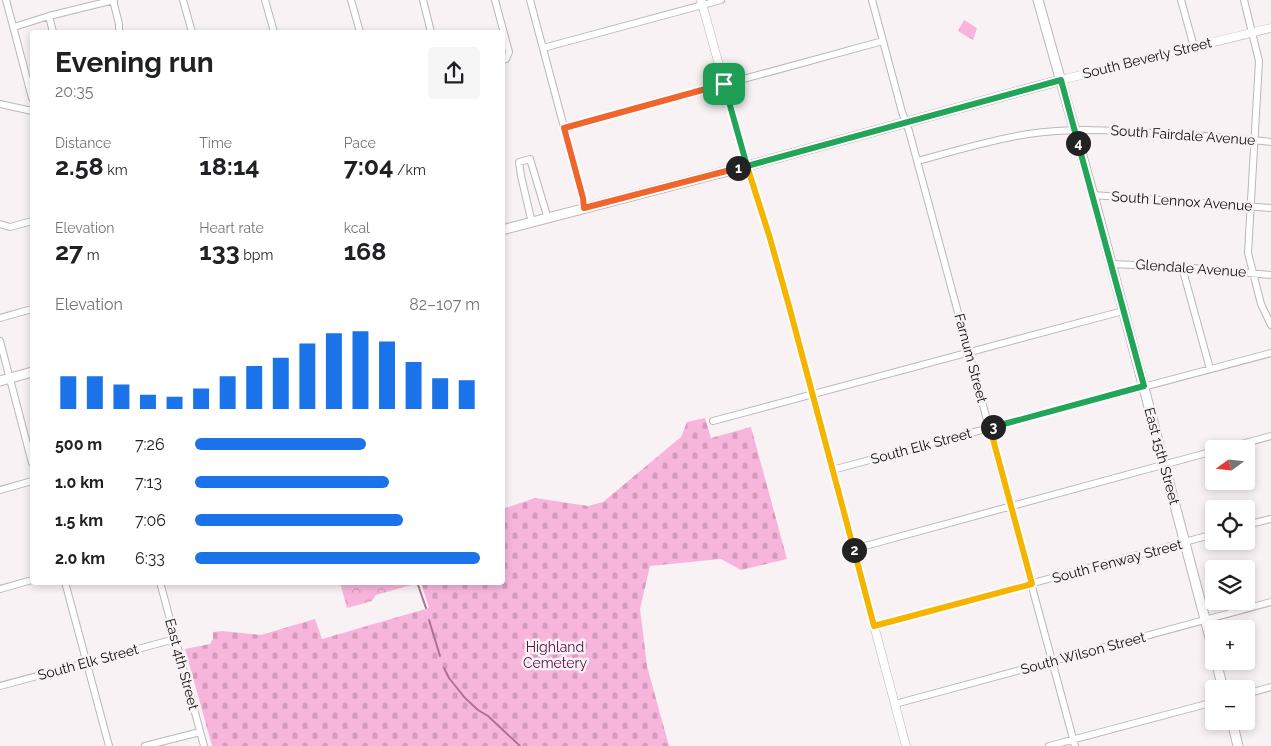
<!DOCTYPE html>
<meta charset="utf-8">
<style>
:root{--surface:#fff;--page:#f6f6f6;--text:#202124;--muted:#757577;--accent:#1a73e8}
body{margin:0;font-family:Raleway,sans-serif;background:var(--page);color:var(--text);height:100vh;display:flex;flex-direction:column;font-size:19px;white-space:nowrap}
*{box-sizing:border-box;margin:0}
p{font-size:16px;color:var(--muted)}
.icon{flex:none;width:28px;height:28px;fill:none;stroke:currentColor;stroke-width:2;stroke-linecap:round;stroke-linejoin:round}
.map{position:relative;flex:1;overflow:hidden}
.sheet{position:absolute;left:30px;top:30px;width:475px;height:555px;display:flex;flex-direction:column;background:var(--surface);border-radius:5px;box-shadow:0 2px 8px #0003}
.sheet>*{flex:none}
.needle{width:32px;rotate:255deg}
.tools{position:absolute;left:1205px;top:440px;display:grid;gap:10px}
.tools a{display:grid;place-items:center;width:50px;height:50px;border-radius:5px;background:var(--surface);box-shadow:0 2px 8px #0003;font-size:25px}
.pin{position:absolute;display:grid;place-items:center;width:42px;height:42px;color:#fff;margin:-21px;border-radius:10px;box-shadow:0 2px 8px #0006}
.km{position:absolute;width:25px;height:25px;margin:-12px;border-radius:50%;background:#222;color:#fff;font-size:14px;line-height:25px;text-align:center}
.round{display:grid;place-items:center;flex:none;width:52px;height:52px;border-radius:5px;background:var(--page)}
.head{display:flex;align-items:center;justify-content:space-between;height:85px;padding:0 25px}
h1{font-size:28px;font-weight:700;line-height:38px}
.metrics{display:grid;grid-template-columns:repeat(3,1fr);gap:8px;height:85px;padding:5px 25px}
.metrics div{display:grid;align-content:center}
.metrics b{font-size:25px;font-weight:700}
.metrics small{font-size:14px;font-weight:400}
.metrics p{font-size:14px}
.chart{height:140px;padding:10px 25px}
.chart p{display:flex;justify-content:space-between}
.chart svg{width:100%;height:90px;margin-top:5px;stroke:var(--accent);stroke-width:6}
ul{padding:0 25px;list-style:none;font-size:16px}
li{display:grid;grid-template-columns:80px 60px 1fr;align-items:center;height:38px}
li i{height:12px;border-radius:6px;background:var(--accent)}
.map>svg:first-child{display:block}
.cemetery{fill:url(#cemetery-stones)}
.park{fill:url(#park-crowns)}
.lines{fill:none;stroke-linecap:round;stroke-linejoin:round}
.stream{stroke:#ae7095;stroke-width:2}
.minor-casing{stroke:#bcb6b9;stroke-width:8}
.tertiary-casing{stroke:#bcb6b9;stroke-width:9}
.secondary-casing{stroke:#bcb6b9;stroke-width:11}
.minor{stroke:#fff;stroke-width:6}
.tertiary{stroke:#fff;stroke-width:8}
.secondary{stroke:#fff;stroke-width:9}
.split-1-casing{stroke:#fff;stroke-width:10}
.split-2-casing{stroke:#fff;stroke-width:10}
.split-3-casing{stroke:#fff;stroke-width:10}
.split-4-casing{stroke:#fff;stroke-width:10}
.split-5-casing{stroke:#fff;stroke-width:10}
.split-1{stroke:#f0652b;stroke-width:6}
.split-2{stroke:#f5b400;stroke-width:6}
.split-3{stroke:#f5b400;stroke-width:6}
.split-4{stroke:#22a559;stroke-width:6}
.split-5{stroke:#22a559;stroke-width:6}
.labels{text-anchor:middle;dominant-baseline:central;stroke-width:5;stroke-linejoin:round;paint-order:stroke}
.street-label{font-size:14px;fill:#0f0e0f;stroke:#f8f2f5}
.park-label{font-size:14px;fill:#590b42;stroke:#f8f2f5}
</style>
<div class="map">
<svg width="1271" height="746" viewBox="0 0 1271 746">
<defs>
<pattern id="cemetery-stones" width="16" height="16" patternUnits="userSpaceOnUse" patternTransform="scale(1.25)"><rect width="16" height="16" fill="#f8b5dc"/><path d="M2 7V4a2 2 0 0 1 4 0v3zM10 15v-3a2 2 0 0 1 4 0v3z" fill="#d39abc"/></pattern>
<pattern id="park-crowns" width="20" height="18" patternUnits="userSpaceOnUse" patternTransform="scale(1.25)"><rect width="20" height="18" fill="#f8b5dc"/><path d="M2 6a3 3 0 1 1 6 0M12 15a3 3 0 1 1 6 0" fill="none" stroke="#d39abc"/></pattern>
</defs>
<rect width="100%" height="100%" fill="#f8f2f5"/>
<!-- cemetery -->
<path class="cemetery" d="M 705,418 L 711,438 L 751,427 L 787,559 L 741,570 L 721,559 L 650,566 L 640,609 L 647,666 L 669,746 L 212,746 L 185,649 L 210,644 L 213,639 L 213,632 L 223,631 L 261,635 L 315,619 L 322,639 L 429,608 L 421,583 L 502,582 L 503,509 L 535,498 L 588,506 L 603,502 L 681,437 L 687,422 Z"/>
<!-- park -->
<path class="park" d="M 964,20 L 977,28 L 973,40 L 958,31 Z
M 410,582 L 411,585 L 376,595 L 372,601 L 347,608 L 340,583 Z"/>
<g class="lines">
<!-- stream -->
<path class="stream" d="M 417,582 L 426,608
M 429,620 L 440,656
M 444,668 L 449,678 L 465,698 L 478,710 L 488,716 L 520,746"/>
<!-- minor casing -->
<g class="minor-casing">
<path id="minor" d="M 6,0 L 32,98
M 113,0 L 119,24 L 119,32
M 183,0 L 192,32
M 265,0 L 274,32
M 351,0 L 360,32
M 423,0 L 431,32
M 495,0 L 509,52 L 506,59 L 502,60
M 530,0 L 583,198 L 584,208
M 872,0 L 902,112 L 909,131 L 1075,746
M 1181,0 L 1194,47
M 1244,0 L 1259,61 L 1248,253 L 1261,304 L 1271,325
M 49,16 L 53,32
M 14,27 L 49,16 L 114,0
M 543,48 L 721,0
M 0,104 L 32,111
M 564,128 L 883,41
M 918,161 C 954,151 991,140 1028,134 C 1070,128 1112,130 1154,133 C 1193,135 1232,137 1271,142
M 1093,195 L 1271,208
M 532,223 L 521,176 L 519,162 L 530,159 L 548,219
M 0,224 L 10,227 L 32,221
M 1111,264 L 1182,267 L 1271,275
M 1182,267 L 1210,369
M 0,318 L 32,309
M 0,341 L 32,463
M 713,421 L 1123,311
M 1223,449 L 1271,436
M 832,470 L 1271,353
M 0,490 L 32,481
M 1246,525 L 1271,519
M 854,549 L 1214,451
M 65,582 L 109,746
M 160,582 L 204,746
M 0,589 L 32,580
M 874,626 L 1214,534
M 0,686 L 175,639
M 1246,694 L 1271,687
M 895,704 L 1271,602
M 145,746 L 200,732
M 1049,746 L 1214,702"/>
</g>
<!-- tertiary casing -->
<g class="tertiary-casing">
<path id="tertiary" d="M 701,0 L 747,166 L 769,235 L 789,306 L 906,746
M 1061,80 L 1271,28"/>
</g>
<!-- secondary casing -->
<g class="secondary-casing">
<path id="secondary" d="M 1038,0 L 1093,195 L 1214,653
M 502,230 L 747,166 L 1061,80
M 0,381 L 32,372
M 1216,661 L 1223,689
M 1232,721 L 1238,746"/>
</g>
<!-- minor -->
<use href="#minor" class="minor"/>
<!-- tertiary -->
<use href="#tertiary" class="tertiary"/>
<!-- secondary -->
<use href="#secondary" class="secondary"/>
</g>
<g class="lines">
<!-- split-1 casing -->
<g class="split-1-casing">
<path id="split-1" d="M 724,84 L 564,128 L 583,198 L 584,208 L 738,168"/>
</g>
<!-- split-2 casing -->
<g class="split-2-casing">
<path id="split-2" d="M 738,168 L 747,166 L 769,235 L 789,306 L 854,550"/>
</g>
<!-- split-3 casing -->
<g class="split-3-casing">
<path id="split-3" d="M 854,550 L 874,626 L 1032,584 L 990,428 L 993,427"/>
</g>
<!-- split-4 casing -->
<g class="split-4-casing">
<path id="split-4" d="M 993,427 L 1144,386 L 1078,143"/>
</g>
<!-- split-5 casing -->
<g class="split-5-casing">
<path id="split-5" d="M 724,84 L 747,166 L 1061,80 L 1078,143"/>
</g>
<!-- split-1 -->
<use href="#split-1" class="split-1"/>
<!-- split-2 -->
<use href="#split-2" class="split-2"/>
<!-- split-3 -->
<use href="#split-3" class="split-3"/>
<!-- split-4 -->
<use href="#split-4" class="split-4"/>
<!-- split-5 -->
<use href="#split-5" class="split-5"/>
</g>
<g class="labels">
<!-- street labels -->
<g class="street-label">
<text transform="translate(1147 58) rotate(-14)">South Beverly Street</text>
<text transform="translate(1183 135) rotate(4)">South Fairdale Avenue</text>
<text transform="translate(1182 201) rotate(4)">South Lennox Avenue</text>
<text transform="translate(1191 268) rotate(4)">Glendale Avenue</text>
<text transform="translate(971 358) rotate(75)">Farnum Street</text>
<text transform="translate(921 446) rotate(-15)">South Elk Street</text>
<text transform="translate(1162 456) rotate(75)">East 15th Street</text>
<text transform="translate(1117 561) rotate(-15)">South Fenway Street</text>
<text transform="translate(1083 653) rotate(-15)">South Wilson Street</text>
<text transform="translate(88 662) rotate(-15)">South Elk Street</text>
<text transform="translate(182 664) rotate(75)">East 4th Street</text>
</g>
<!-- park labels -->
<g class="park-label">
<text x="555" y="647">Highland<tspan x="555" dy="16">Cemetery</tspan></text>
</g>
</g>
</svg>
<div class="tools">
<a><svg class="needle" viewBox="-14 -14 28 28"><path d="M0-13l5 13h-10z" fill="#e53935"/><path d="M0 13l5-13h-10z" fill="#757577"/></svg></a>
<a><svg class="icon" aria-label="locate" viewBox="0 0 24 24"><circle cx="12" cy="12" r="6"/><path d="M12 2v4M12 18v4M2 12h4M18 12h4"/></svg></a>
<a><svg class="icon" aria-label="layers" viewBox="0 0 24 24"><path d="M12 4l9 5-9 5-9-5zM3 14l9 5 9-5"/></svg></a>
<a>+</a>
<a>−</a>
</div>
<div class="pin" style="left:724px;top:84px;background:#1e9e55"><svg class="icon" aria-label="arrive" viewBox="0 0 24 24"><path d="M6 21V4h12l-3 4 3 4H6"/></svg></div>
<b class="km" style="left:738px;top:168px">1</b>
<b class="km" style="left:854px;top:550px">2</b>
<b class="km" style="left:993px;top:427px">3</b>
<b class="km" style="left:1078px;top:143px">4</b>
<section class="sheet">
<div class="head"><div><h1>Evening run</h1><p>20:35</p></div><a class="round"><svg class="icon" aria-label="share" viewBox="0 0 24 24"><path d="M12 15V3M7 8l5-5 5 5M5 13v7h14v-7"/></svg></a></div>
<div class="metrics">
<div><p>Distance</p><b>2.58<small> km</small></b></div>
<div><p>Time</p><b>18:14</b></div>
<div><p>Pace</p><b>7:04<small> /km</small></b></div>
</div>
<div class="metrics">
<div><p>Elevation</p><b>27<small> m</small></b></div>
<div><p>Heart rate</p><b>133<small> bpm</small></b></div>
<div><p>kcal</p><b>168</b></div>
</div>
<div class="chart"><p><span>Elevation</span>82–107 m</p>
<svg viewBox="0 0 160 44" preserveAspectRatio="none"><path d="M5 44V28M15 44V28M25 44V32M35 44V37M45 44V38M55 44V34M65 44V28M75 44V23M85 44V19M95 44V12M105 44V7M115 44V6M125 44V11M135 44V21M145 44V29M155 44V30"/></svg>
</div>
<ul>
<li><b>500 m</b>7:26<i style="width:60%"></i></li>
<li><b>1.0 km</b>7:13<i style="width:68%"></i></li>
<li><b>1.5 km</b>7:06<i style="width:73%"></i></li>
<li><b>2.0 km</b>6:33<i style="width:100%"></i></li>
</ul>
</section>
</div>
